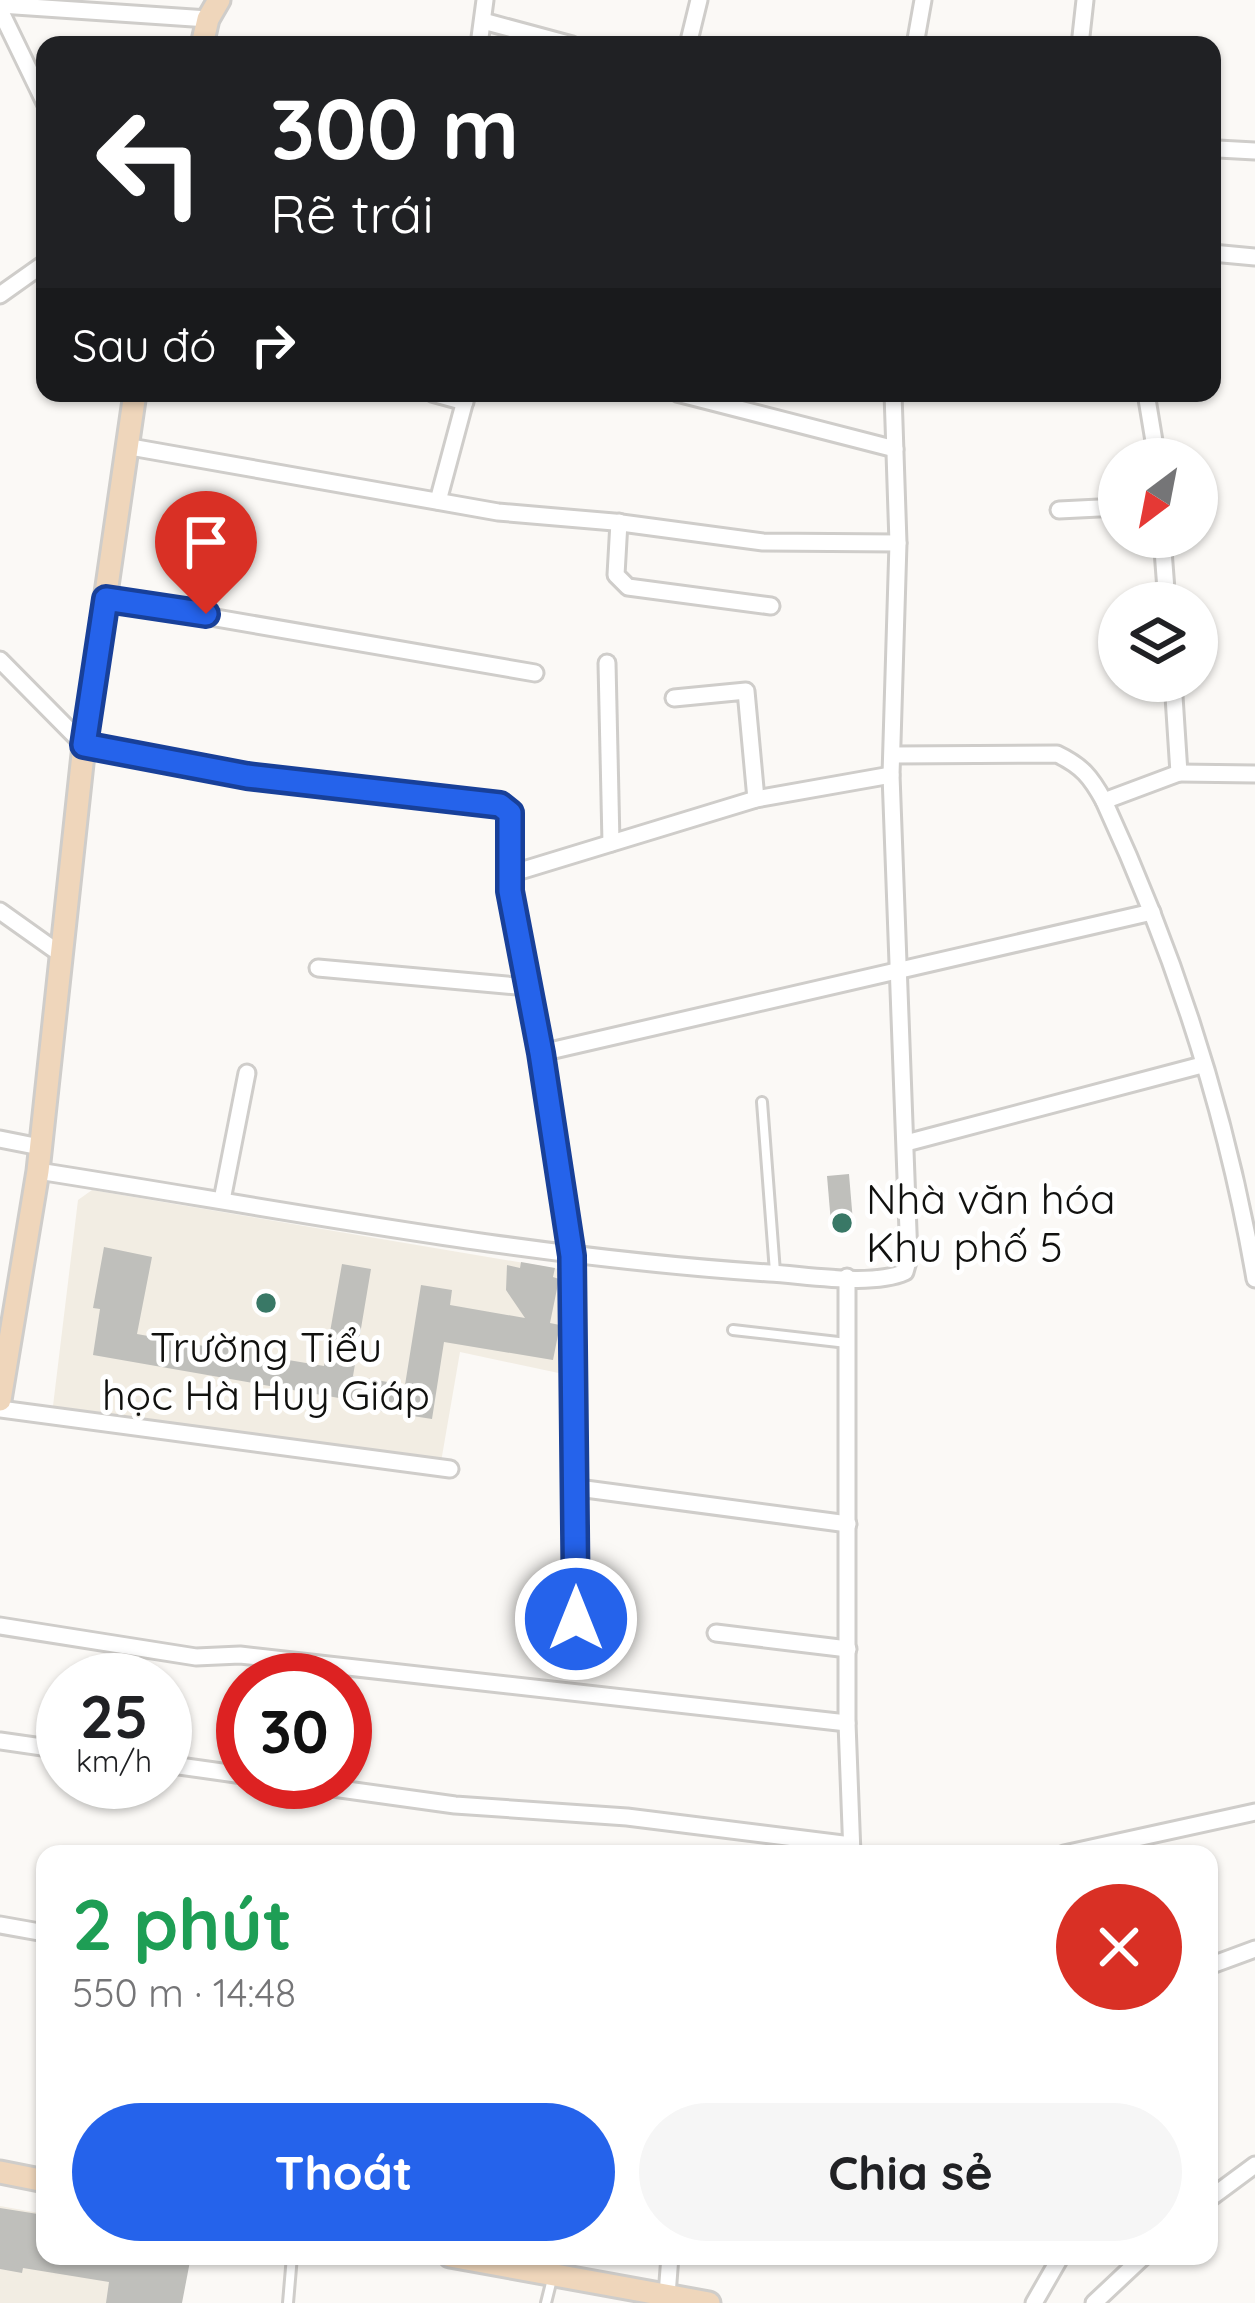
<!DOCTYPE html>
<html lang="vi">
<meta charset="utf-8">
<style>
body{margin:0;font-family:Quicksand,sans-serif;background:#f6f6f6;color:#202124;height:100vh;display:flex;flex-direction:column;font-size:45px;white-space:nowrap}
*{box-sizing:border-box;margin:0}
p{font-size:39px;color:#757577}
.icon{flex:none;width:66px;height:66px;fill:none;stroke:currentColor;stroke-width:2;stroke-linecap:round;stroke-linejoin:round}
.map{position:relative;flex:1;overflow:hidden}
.panel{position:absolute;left:36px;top:1845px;width:1182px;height:420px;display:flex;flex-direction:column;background:#fff;border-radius:24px;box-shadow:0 3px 9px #0004}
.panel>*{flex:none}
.banner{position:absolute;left:36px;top:36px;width:1185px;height:366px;border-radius:24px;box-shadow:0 3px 9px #0004;background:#202124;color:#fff;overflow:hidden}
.needle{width:78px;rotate:212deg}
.buttons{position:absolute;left:1098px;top:438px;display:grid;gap:24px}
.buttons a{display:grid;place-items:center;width:120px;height:120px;border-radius:50%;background:#fff;box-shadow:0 3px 9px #0004;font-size:60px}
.speed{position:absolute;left:36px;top:1653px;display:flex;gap:24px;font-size:60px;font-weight:700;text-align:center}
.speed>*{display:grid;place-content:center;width:156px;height:156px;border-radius:50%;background:#fff;box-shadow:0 3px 9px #0004;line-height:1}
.speed small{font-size:30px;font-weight:400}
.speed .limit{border:18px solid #d22;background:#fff;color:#111}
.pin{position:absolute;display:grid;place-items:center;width:102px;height:102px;color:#fff;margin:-123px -51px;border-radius:50% 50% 50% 0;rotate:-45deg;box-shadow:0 0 12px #0007}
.pin .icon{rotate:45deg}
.me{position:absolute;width:132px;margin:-66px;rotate:0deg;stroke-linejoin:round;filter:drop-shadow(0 0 9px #0008)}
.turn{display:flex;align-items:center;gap:42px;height:252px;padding:0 36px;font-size:54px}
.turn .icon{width:156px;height:156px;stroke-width:2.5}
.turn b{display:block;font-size:84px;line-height:102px}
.then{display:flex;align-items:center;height:114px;padding:0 36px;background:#0003;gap:24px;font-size:45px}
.round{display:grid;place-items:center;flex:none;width:126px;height:126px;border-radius:63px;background:#f6f6f6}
.summary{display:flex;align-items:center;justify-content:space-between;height:204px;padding:0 36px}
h1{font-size:72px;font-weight:700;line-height:90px;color:#1e9e55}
.primary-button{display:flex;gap:24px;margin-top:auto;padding:24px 36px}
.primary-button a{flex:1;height:138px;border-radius:72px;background:#2563eb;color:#fff;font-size:48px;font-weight:700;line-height:138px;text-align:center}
.primary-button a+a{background:#f6f6f6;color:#202124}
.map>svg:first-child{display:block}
.built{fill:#f2ede3}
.building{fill:#bfbfbb}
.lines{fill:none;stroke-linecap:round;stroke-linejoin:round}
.lane-casing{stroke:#cfcdca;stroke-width:14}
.street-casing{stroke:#cfcdca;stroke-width:21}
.secondary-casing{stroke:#cfcdca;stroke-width:27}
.lane{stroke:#fff;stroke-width:8}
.street{stroke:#fff;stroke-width:15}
.secondary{stroke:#efd6bb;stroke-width:21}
.route-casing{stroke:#184099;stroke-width:30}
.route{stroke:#2563eb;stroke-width:21}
.poi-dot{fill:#397866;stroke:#fff;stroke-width:4.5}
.labels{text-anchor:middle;stroke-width:10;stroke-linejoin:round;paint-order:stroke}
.poi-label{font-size:42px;fill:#11110f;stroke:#fff;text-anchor:start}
</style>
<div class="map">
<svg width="1255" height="2303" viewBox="0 0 1255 2303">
<rect width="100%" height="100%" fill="#fbf9f6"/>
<g class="built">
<polygon points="92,1190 565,1270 568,1375 460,1352 441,1462 53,1406 78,1200"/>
<polygon points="0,2206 45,2214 45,2256 166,2256 158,2303 0,2303"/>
</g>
<g class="building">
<polygon points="849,1174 853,1222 831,1223 827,1176"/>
<polygon points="104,1247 152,1257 137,1334 215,1348 217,1336 255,1342 253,1354 324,1366 342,1264 371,1269 353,1376 405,1385 421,1285 452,1290 450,1305 525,1318 506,1290 507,1265 520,1268 521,1262 555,1268 553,1277 559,1279 550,1323 560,1325 553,1360 444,1342 432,1419 361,1408 362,1402 93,1355 100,1309 93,1308"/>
<polygon points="0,2208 44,2215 40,2240 45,2241 45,2256 191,2256 182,2303 106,2303 109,2282 23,2268 22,2273 0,2269"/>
</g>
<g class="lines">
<defs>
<g id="lane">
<polyline points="762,1102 775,1272"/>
<polyline points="733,1330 847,1343"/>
<polyline points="288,2303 292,2256"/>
<polyline points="546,2303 553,2275"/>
</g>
<g id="street">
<polyline points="0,5 208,19"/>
<polyline points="0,10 45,103"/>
<polyline points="483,21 572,45"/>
<polyline points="479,45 485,0"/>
<polyline points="688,45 699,0"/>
<polyline points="915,45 923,0"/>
<polyline points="1080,45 1085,0"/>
<polyline points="1218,149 1255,151"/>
<polyline points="1212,253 1255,257"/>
<polyline points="0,295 45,263"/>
<polyline points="432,393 465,402"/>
<polyline points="677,393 895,449"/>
<polyline points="1146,393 1157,459"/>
<polyline points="125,446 498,512 614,522 763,542 898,543"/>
<polyline points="438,501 467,393"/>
<polyline points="1059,510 1119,507"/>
<polyline points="619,522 616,575 628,587 771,606"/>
<polyline points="1162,537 1167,603"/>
<polyline points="106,599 535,673"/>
<polyline points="0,660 84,745 247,776 499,804 510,813 510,891 541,1053 572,1256 576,1619"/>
<polyline points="607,663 611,843"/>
<path d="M1173,681L1179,773L1104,801C1174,952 1227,1115 1255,1279"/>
<polyline points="674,698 746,691 756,799"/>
<path d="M894,755L1057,754C1082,766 1091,777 1104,801"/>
<polyline points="1179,773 1255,774"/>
<polyline points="510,874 756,799 891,775"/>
<polyline points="0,911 59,953"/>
<polyline points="318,968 528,987"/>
<polyline points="541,1053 1152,912"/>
<polyline points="0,1139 40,1147"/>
<polyline points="906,1143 1202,1065"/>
<path d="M38,1171C281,1209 523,1257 769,1273C806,1275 872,1287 905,1272L909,1258L891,775L898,543L893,393"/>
<polyline points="222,1200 247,1073"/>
<polyline points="847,1277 847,1723 852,1854"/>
<polyline points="0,1409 450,1469"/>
<polyline points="578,1488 848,1524"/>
<polyline points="0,1626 196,1657 240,1655 847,1723"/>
<polyline points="716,1633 848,1649"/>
<polyline points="0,1741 63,1750"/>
<polyline points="165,1764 243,1775"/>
<polyline points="290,1782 455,1805 627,1817 851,1845"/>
<polyline points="1064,1854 1255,1812"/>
<polyline points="0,1925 45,1933"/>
<polyline points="1209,1966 1255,1949"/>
<polyline points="1209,2199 1255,2165"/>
<polyline points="667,2295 670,2256"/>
<polyline points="1034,2303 1061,2256"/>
<polyline points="1094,2303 1144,2256"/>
</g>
<g id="secondary">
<polyline points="202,45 208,19 219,0"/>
<polyline points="0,1400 38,1171 84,745 135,393"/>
<polyline points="0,2172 45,2181"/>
<polyline points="450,2256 709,2303"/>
</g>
</defs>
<use href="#lane" class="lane-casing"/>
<use href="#street" class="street-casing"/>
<use href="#secondary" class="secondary-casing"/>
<use href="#lane" class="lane"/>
<use href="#street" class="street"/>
<use href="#secondary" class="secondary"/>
</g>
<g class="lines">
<defs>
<polyline id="route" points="206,614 106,599 84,745 247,776 500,805 510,813 510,891 541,1053 572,1256 576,1619"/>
</defs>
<use href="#route" class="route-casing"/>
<use href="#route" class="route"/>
</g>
<g class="poi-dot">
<circle cx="842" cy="1223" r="12"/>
<circle cx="266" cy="1303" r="12"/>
</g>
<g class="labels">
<g class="poi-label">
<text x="866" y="1214">Nhà văn hóa<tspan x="866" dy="48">Khu phố 5</tspan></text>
<text x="266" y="1362" text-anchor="middle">Trường Tiểu<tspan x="266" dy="48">học Hà Huy Giáp</tspan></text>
</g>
</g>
</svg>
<div class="buttons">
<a><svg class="needle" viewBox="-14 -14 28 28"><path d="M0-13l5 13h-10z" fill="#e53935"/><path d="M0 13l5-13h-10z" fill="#757577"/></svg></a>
<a><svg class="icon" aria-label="layers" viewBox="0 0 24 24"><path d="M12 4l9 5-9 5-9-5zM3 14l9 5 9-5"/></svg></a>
</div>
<div class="speed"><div>25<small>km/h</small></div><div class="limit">30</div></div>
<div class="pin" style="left:206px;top:614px;background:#d93025"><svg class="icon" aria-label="arrive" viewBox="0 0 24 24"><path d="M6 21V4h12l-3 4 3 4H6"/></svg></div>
<svg class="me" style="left:576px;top:1619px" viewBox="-20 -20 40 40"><circle r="17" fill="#2563eb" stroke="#fff" stroke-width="3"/><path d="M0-11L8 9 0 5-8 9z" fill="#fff"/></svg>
<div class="banner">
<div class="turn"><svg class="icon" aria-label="left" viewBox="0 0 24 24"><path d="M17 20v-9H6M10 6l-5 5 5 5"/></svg><div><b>300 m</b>Rẽ trái</div></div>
<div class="then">Sau đó<svg class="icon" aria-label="right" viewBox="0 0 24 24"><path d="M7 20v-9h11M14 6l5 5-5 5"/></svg></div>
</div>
<section class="panel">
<div class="summary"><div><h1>2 phút</h1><p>550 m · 14:48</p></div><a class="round" style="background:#d93025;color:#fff"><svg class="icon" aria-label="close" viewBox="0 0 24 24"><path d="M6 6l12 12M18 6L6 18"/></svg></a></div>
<div class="primary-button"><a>Thoát</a><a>Chia sẻ</a></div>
</section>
</div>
